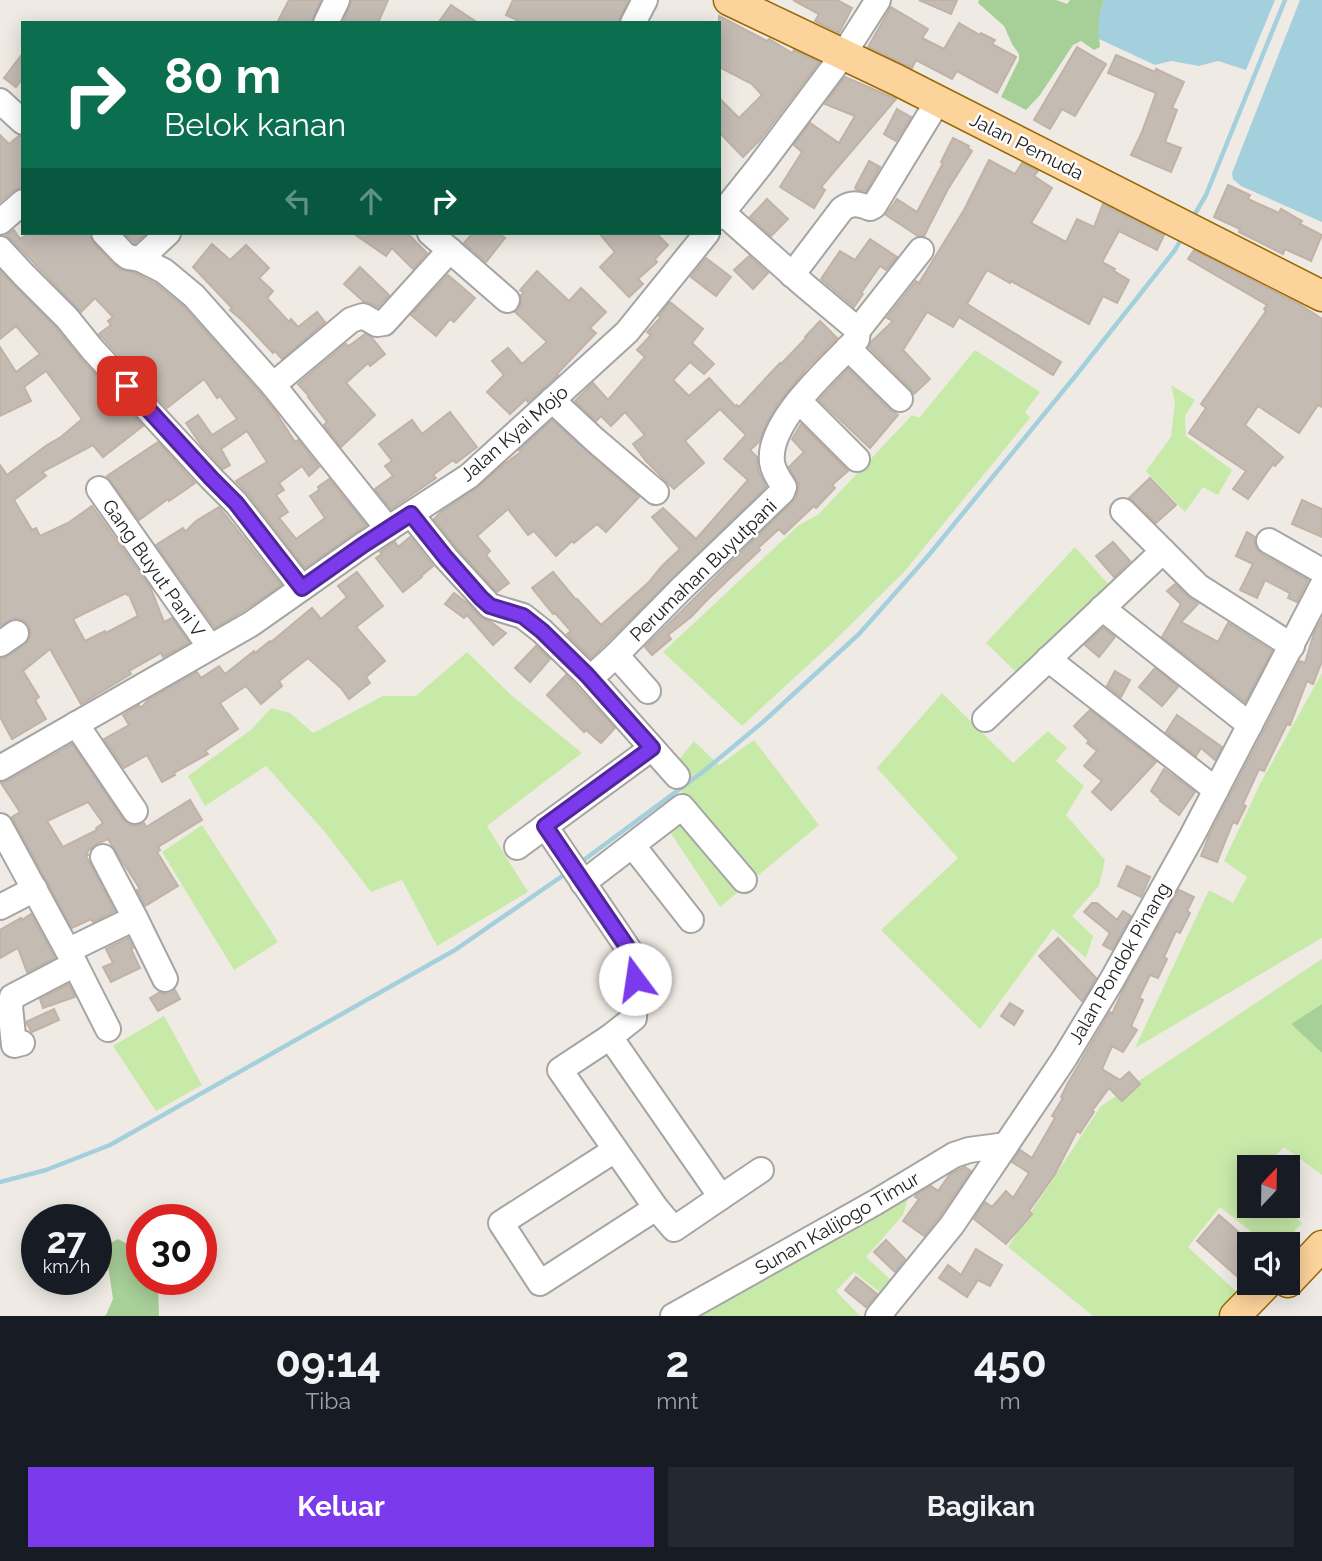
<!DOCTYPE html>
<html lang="id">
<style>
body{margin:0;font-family:Raleway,sans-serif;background:#242831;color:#f1f3f6;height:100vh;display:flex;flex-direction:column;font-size:26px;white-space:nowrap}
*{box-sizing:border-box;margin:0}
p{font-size:23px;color:#9ea1a6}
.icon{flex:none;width:38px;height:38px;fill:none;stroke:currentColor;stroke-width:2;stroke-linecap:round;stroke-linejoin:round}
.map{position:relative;height:1316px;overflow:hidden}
.drawer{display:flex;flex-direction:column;background:#171b24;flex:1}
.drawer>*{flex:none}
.hud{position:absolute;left:21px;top:21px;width:700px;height:214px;border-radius:0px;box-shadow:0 4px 18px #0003;background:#0b6e4f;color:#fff;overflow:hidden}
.needle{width:46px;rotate:22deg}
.fabs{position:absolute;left:1237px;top:1155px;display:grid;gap:14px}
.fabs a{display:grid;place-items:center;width:63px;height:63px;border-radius:0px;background:#171b24;box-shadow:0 4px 18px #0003;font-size:35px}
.speed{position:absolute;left:21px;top:1204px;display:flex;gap:14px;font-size:35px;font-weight:700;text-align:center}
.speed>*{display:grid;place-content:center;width:91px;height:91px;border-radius:50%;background:#171b24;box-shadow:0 4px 18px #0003;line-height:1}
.speed small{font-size:18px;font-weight:400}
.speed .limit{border:10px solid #d22;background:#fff;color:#111}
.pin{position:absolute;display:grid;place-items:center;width:60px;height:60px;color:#fff;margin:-30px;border-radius:14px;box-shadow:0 4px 10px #0006}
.me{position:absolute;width:77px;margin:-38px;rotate:346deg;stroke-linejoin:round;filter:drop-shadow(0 0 5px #0008)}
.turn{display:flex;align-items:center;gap:24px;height:147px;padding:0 28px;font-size:32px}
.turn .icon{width:91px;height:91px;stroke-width:2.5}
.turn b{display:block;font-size:49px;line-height:60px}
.lanes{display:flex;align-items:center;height:66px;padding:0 28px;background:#0003;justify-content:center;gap:35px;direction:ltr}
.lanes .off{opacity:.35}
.eta{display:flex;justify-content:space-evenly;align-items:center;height:119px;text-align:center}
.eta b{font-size:42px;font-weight:700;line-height:49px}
.primary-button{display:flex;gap:14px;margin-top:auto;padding:14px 28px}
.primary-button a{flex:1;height:80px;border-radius:0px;background:#7c3aed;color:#fff;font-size:28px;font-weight:700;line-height:80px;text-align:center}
.primary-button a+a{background:#242831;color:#f1f3f6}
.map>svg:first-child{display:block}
.grass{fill:#c8eaa9}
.forest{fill:#a7cf98}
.water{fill:#a4cfdd}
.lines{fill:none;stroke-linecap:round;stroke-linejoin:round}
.stream{stroke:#a4cfdd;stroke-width:4.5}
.building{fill:#c4bbb3;stroke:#c1b2a6;stroke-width:2;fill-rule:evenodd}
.minor-casing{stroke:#a5a5a5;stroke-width:28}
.major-casing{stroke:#986700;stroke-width:33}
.minor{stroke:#fff;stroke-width:24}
.major{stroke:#fcd39b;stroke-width:30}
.route-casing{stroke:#51269a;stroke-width:18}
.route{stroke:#7c3aed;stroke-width:12}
.labels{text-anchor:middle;stroke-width:5;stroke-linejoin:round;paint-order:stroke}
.street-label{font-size:19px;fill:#1e1e1e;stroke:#fff}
</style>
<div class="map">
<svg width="1322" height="1316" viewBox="0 0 1322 1316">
<rect width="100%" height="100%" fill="#efebe4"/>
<g class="grass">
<polygon points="975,350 1040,392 1025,412 1030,418 904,572 829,646 742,726 663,652 799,525 819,514 912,415 919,418"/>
<polygon points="1171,385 1195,400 1185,416 1186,436 1232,470 1218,495 1203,487 1185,512 1146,471 1171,437 1175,402"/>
<polygon points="1075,547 1111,587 1020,676 986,643"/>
<polygon points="467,652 511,695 582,753 487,826 528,892 437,946 402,880 371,892 324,831 266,766 205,806 188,776 252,729 271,708 290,713 313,733 383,696 416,696"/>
<polygon points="1322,673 1322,938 1135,1048 1209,890 1233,903 1247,877 1224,861 1261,782"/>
<polygon points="942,693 1013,763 1048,731 1067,748 1056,761 1084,786 1066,815 1105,860 1099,886 1072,916 1093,936 1086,958 1053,929 980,1029 881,930 958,858 877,768"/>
<polygon points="754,740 819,825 720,907 660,817 683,795 670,771 694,741 719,765"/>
<polygon points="202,825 278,942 234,970 162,852"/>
<polygon points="1322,959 1322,1004 1291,1024 1322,1053 1322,1175 1284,1147 1263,1167 1250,1167 1250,1206 1284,1206 1302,1223 1283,1244 1267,1244 1220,1207 1188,1247 1240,1295 1221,1316 1093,1316 1008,1247 1101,1106"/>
<polygon points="164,1016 202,1085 156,1111 113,1046"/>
<polygon points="909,1195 903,1215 866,1257 893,1282 882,1294 854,1272 836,1291 860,1316 692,1316"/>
</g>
<g class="forest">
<path d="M979,0H1056L1067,4L1070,0H1104C1098,16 1098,30 1100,47L1094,50L1081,41L1073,45L1040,95L1026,110L1001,97L1019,60V54L1012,44L1004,26L978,3Z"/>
<polygon points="1322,1004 1322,1053 1291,1024"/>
<polygon points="118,1239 142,1252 142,1279 155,1279 158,1290 159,1316 104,1316 106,1315 113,1299 105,1246"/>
</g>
<g class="water">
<path d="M1104,0H1275L1246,70L1218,61L1199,66L1171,61L1155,65L1099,39C1097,25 1099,13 1104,0Z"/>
<polygon points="1300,0 1322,0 1322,222 1241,186 1233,179 1232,173"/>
</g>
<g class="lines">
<g class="stream">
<polyline points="1192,219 1206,195 1285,0"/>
<polyline points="581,862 704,771 763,722 859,634 928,556 1077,374 1175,250 1183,236"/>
<polyline points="0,1182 46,1170 110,1145 455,950 568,872"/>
</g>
</g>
<g class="building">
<polygon points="289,0 321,0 311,23 277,23"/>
<polygon points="352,0 388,0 378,23 343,23"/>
<polygon points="513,0 628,0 618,23 523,23 506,15"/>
<polygon points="793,0 837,0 852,8 839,33 815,21 819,14"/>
<polygon points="919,0 957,0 951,14"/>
<polygon points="451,5 478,23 438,23"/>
<polygon points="891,7 928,29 922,38 944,49 959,23 980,35 981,33 995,40 992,44 1016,57 997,93 957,71 952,79 916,60 912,68 868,47"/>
<polygon points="719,16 767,41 769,39 792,53 794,50 819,62 760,140 743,157 719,132 719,98 739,118 762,95 752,84 719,67"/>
<polygon points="1077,47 1106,64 1075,116 1062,109 1050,129 1034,120"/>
<polygon points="23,53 23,78 16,87 4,78"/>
<polygon points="1116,55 1155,72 1156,69 1184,82 1172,108 1177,110 1165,142 1181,148 1171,172 1131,155 1142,132 1156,93 1108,73"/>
<polygon points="845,77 896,99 821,187 825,190 814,208 780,187 802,152 794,145 810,123 839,143 855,116 825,104"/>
<polygon points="897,109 911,117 896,141 884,134"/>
<polygon points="0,135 9,144 19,136 23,136 23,187 14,190 0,202"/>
<polygon points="953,138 969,146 968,148 972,151 948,189 924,236 918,236 886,215 897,199 917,212 943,163 941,162"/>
<polygon points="989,160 1015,174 1022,163 1038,171 1034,176 1052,188 1031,223 1066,242 1077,219 1094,227 1103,204 1164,235 1157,250 1119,231 1102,262 1115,269 1114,271 1129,280 1117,303 1103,296 1089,324 1011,281 1010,283 987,270 967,304 1061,362 1053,375 959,317 953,327 927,312 903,350 930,379 914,394 910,388 869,347 872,341 893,321 887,318 916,281 919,283 964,210"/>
<polygon points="869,161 880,167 866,191 858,190 855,188"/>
<polygon points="1228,185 1250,195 1248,199 1279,213 1281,209 1302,221 1300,224 1322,235 1311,261 1285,249 1283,254 1239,232 1240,229 1214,217"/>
<polygon points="767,199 788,219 771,236 750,217"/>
<polygon points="14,230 20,239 29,233 90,233 93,243 119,269 135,273 156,284 184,307 262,395 275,411 295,442 298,440 319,467 309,476 302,466 279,483 284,490 276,495 288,512 279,518 296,539 325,518 310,496 319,490 318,487 329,479 366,525 305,568 248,494 236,481 267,462 247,431 221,449 230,465 223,469 201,445 186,423 198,415 212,435 237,419 220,396 217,398 204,379 167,408 99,334 111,325 108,321 113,317 95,298 81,312 11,239 6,236"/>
<polygon points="124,233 146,233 135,243"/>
<polygon points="353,233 407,233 427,253 413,269 392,248 386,256"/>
<polygon points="473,233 498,233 505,238 486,262 464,243"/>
<polygon points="599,233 656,233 668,245 655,259 657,262 638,279 643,284 629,297 600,267 615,252"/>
<polygon points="870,239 897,257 886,270 880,266 861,293 863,294 854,307 821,279 840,251 855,260"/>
<polygon points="212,244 230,260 246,245 269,268 259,278 273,291 267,298 289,322 291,319 298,327 317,312 325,322 282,359 275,351 273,353 244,322 230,310 232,308 193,267"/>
<polygon points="1194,250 1301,305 1322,319 1322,407 1318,405 1299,433 1258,406 1245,425 1283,457 1275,466 1273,464 1248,499 1233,489 1246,471 1189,433 1206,408 1201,404 1266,311 1264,309 1267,305 1188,259"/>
<polygon points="749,256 768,273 753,289 734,270"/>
<polygon points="706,258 731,277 716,296 691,277"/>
<polygon points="360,267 389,295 378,307 370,303 363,301 344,284"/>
<path d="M0,271L56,328L81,359L143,426L103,457L93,445L42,472L46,476L14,500L32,530L36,528L40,536L68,523L92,506L151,589L164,622L172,618L189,643L163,657L161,653L129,671L131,674L81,704L50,649L23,671L39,697L35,700L46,719L12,739L0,717V659L8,656L24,645L29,640L31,633L29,625L22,619L14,618L0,626V465L7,475L47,445L61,437L82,419L46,371L24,387L31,401L0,416V347L16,372L40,354L16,326L0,339ZM126,593L127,595H129L138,616L106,633L105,631L85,641L73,619Z"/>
<polygon points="537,271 569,301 581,288 606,312 590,328 596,333 557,374 558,375 528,402 526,399 510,414 487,392 504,375 492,361 508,348 522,364 547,342 515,312 521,304 521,295 524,293 520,290"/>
<polygon points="448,275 475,298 454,322 450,319 436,336 411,315"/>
<polygon points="670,302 703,329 692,343 714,364 704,374 690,362 673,380 689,396 709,378 735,406 737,405 739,407 780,363 781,364 806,338 805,337 820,321 837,338 806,369 778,403 767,422 759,442 750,450 757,457 758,470 766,487 591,658 567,634 571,631 555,613 553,614 532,588 553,572 576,600 577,599 601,625 649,582 662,566 680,549 652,517 663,508 696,539 748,480 724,459 746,435 720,409 685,441 704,463 674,489 646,461 633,444 645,435 625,412 611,426 601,416 596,421 575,401 593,383 608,400 645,357 637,350 651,335 647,332 661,317 659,316"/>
<polygon points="365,334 372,338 385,354 370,366 368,363 346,383 375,415 341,447 324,425 327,422 308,397 309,396 298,384 343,346 346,344 349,346"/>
<polygon points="848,369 890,410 898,415 870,448 819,400"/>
<polygon points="450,412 477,447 456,463 453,460 433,475 436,478 391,509 375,489 393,476 385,466 392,461 379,444 412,420 422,434"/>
<polygon points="552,420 639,497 606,532 597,524 574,543 572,541 556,556 534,531 528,535 508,509 477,536 490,551 486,555 509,583 497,592 457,548 434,519 441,512 477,488 500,467 521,452 519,450"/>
<polygon points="801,424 848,471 832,485 835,488 816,508 814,506 784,534 779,529 758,548 760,550 708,599 691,617 668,635 671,639 652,655 645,647 796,498 799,485 789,467 804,452 792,439"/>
<polygon points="158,442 195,483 169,501 168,499 139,520 107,476"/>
<polygon points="1150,478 1176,505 1156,523 1129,498"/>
<polygon points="1302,500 1322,509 1322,537 1292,524"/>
<polygon points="219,507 281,585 243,611 215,628 156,545 183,528 185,532 196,521"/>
<polygon points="1247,532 1255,537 1254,542 1256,548 1261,554 1308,580 1297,602 1288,598 1290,593 1265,580 1257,598 1240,590 1253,564 1236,556"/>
<polygon points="410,537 433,566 421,576 422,577 403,592 376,558 382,554 380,552 395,542 398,547"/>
<polygon points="1113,542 1130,561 1114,577 1096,556"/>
<polygon points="357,572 383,606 356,627 385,661 366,677 370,683 349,699 341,688 308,658 279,681 282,686 261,704 246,686 220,703 238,729 205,751 208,754 174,773 175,775 162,782 147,755 124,768 104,739 129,725 123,715 139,705 141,708 148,700 197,672 201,678 219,666 225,674 254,651 255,653 270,641 271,642 312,608 321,619 347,597 338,586"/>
<polygon points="1175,584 1188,597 1198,604 1181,622 1218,642 1228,623 1272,651 1245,702 1162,637 1181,604 1167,591"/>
<polygon points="454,593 467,603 480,617 491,622 506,633 493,645 467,615 464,618 445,604"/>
<polygon points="1322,619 1322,661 1313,684 1307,681 1290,725 1287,724 1264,771 1259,769 1243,804 1246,806 1237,824 1233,822 1217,862 1201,856 1209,836 1300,661 1305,663 1314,633"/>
<polygon points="1103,628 1115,637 1099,657 1085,645"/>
<polygon points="536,646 550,659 530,682 515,668"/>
<polygon points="1155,668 1178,687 1162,706 1139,687"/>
<polygon points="1115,671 1130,680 1121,697 1107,686"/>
<polygon points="566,675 615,728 601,743 586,730 584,732 547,695"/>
<polygon points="1090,710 1156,762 1111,810 1092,792 1102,781 1084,766 1097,751 1087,743 1089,741 1074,726"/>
<polygon points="1177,715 1222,747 1215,760 1201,748 1196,756 1166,732"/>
<path d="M72,744L123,819L128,824L135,826L144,823L146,827L190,800L202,820L158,847L160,850L157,852L178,886L145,906L137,890L140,889L108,839L96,844L87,852L88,855L86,856L115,911L93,922L91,919L72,928L12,817L20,812L1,783L7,781ZM88,802L103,823L96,828L97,830L63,847L47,821Z"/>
<polygon points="1164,769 1195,792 1179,815 1160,801 1161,800 1151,791"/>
<polygon points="1127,866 1150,877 1141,897 1118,886"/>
<polygon points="1179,890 1194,897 1187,911 1190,913 1180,933 1176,931 1164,957 1167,959 1158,978 1150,975 1139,998 1143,1000 1131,1026 1137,1030 1123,1052 1112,1046 1102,1069 1120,1080 1129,1072 1140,1084 1122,1101 1109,1088 1092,1111 1094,1112 1080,1133 1077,1131 1055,1174 1029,1211 1032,1214 1006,1244 974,1219 985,1202 992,1207 1006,1191 1013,1198 1029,1173 1012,1162 1020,1150 1032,1158 1055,1118 1052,1116 1063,1098 1061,1097 1068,1083 1110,1012 1112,1014 1123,990"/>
<polygon points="1092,903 1097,903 1117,920 1123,911 1131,916 1112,950 1103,945 1110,933 1084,912"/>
<polygon points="31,914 55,958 27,972 18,948 0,958 0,930 21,918 22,920"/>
<polygon points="128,938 133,948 131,949 140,968 111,982 103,967 113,963 106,949"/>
<polygon points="1058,938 1096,978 1082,1001 1039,956"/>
<polygon points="69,984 75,997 43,1008 40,999"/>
<polygon points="175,990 180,999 158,1011 150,998 160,992 165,994 171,993"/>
<polygon points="1010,1003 1023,1011 1014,1025 1001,1016"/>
<polygon points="54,1009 59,1020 32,1032 31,1031 26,1022"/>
<polygon points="965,1167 971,1171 940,1216 924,1236 903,1221 919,1199 915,1197 916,1195 931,1186 938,1191 950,1174"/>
<polygon points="1219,1215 1250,1242 1250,1268 1240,1279 1197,1241"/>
<polygon points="886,1240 905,1259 895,1272 874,1252"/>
<polygon points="976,1249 1002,1265 990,1286 978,1280 967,1297 939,1278 948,1265 961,1275"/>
<polygon points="856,1277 877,1294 866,1307 845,1290"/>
</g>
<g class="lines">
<defs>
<g id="minor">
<polyline points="326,23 337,0"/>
<polyline points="633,23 645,0"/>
<polyline points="0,101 23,122"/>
<polyline points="719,217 759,167 843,55 878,0"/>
<polyline points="0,222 23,202"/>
<polyline points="104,233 123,253 128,257 140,259 164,271 194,296 273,385 388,529"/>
<polyline points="430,233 507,300"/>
<polyline points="0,249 23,274 67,318 92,349 212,479 236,503 302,588"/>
<polyline points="140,259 168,233"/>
<path d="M792,275L842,209C852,202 859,204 870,208L874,206L938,101"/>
<polyline points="858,330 921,250"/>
<polyline points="848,348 900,399"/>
<polyline points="273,385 351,320 363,316 377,324 384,323 450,250"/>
<polyline points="552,400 595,440 656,492"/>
<polyline points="799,401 857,459"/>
<polyline points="99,489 210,647"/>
<polyline points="1123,511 1198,586 1292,646"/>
<path d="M411,514L446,558L490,606L523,616L542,631L587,675H594L616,655L681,589L782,492L784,487C779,479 773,471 772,462C767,421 831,367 857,339L858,330L803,284L723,213"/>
<polyline points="1269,541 1322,571"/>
<polyline points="1102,608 1250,725"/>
<polyline points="0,644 16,633"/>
<polyline points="616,655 648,691"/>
<polyline points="1048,659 1216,790"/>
<polyline points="587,675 677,776"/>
<polyline points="985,719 1163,551"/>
<polyline points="76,724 135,811"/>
<polyline points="0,768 251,624 363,545 469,476 627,332 707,233"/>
<polyline points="0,826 75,964 12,997 10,1007 14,1045 22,1043"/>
<polyline points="545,826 636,960 634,1018 610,1037 560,1070 656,1208 540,1283 501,1223 615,1150"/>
<polyline points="633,846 691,920"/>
<polyline points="517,847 652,748"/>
<polyline points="103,857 135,918"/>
<polyline points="583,883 682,807 744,880"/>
<polyline points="0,907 35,889"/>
<polyline points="69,950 135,918 165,979"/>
<polyline points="75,964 108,1029"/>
<polyline points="610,1037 721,1197 761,1170"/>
<polyline points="656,1208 674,1229 721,1197"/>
<polyline points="673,1316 876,1202 954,1155 969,1150 1006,1145"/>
<polyline points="878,1316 952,1225 1064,1059 1112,980 1192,836 1322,586"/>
</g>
<g id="major">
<polyline points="729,0 897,80 1322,296"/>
<polyline points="1288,1282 1322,1246"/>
<polyline points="1235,1316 1267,1283"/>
</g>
</defs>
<use href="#minor" class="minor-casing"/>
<use href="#major" class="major-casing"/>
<use href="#minor" class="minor"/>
<use href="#major" class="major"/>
</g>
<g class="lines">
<defs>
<polyline id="route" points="127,386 212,479 236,503 302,588 363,545 411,514 446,558 481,598 490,606 523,616 542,631 587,675 652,748 545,826 636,960 635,979"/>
</defs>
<use href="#route" class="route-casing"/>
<use href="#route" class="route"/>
</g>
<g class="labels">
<g class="street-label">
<text transform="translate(1027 146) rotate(27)" y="7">Jalan Pemuda</text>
<text transform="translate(514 433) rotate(-41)" y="7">Jalan Kyai Mojo</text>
<text transform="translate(154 568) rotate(55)" y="7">Gang Buyut Pani V</text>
<text transform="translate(703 570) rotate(-44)" y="7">Perumahan Buyutpani</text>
<text transform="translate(1119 963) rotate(-60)" y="7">Jalan Pondok Pinang</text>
<text transform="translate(837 1223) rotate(-30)" y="7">Sunan Kalijogo Timur</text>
</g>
</g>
</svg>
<div class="fabs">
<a><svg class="needle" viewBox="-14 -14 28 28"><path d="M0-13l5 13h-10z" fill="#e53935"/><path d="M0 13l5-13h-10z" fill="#9ea1a6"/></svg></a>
<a><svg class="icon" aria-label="sound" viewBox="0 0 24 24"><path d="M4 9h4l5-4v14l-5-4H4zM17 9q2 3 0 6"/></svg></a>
</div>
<div class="speed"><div>27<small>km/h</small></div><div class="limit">30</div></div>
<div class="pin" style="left:127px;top:386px;background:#d93025"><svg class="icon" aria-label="arrive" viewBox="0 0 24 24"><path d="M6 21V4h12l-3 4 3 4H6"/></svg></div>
<svg class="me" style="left:635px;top:979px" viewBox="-20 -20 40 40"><circle r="19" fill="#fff"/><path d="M0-13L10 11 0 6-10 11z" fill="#7c3aed"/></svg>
<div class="hud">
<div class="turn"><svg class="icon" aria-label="right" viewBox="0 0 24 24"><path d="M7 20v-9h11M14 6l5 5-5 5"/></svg><div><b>80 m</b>Belok kanan</div></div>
<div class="lanes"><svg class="icon off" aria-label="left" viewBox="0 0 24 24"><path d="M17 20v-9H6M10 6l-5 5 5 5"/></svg><svg class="icon off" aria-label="ahead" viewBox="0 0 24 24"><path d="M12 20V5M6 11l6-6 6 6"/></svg><svg class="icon" aria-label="right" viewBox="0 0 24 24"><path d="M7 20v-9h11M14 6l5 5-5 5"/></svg></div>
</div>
</div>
<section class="drawer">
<div class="eta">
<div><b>09:14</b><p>Tiba</p></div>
<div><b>2</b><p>mnt</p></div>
<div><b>450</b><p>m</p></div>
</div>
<div class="primary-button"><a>Keluar</a><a>Bagikan</a></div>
</section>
